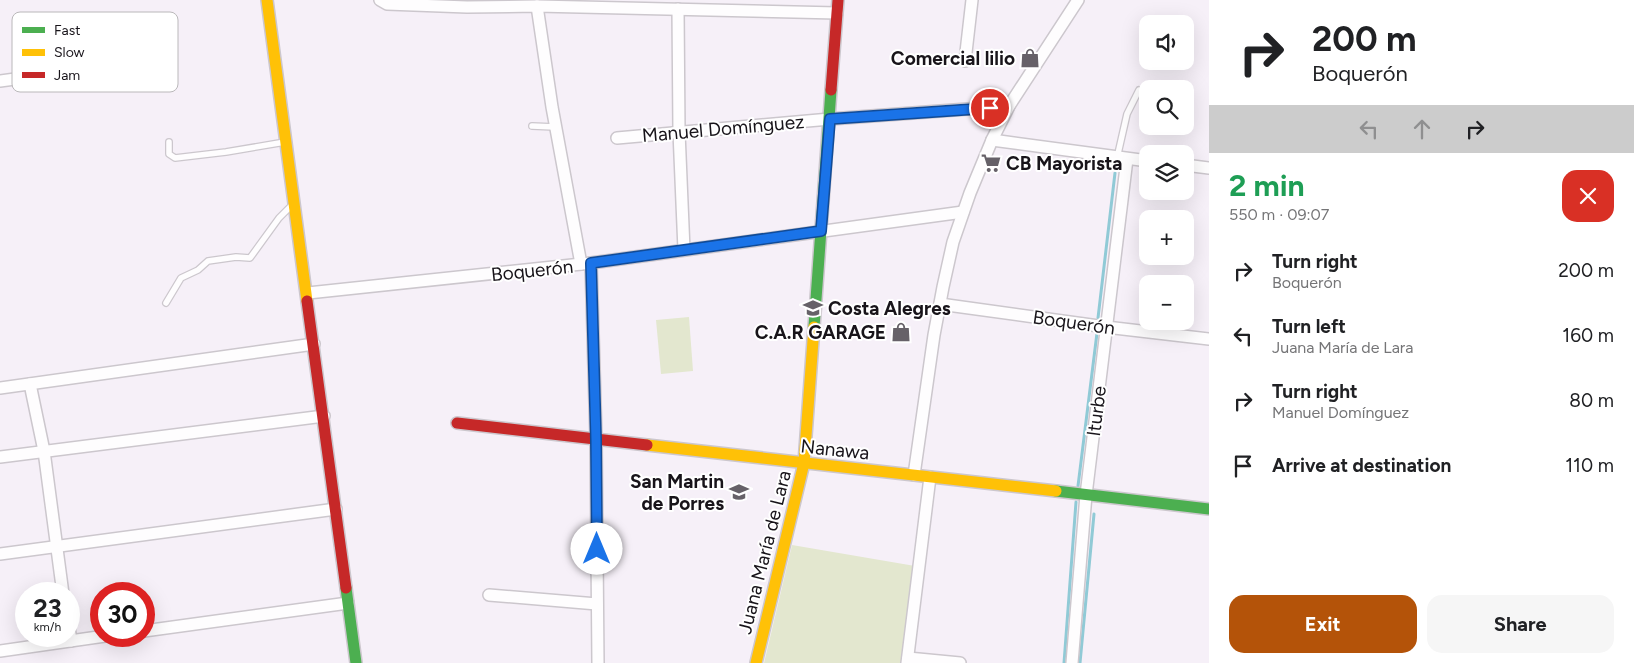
<!DOCTYPE html>
<meta charset="utf-8">
<style>
body{margin:0;font-family:Figtree,sans-serif;background:#f6f6f6;color:#202124;height:100vh;display:flex;flex-direction:column;font-size:19px;white-space:nowrap}
*{box-sizing:border-box;margin:0}
p{font-size:16px;color:#757577}
.icon{flex:none;width:28px;height:28px;fill:none;stroke:currentColor;stroke-width:2;stroke-linecap:round;stroke-linejoin:round}
.map{position:relative;flex:1;overflow:hidden}
.drawer{display:flex;flex-direction:column;background:#fff;width:425px}
.drawer>*{flex:none}
.hud{background:#fff;color:#202124;overflow:hidden}
.tools{position:absolute;left:1139px;top:15px;display:grid;gap:10px}
.tools a{display:grid;place-items:center;width:55px;height:55px;border-radius:10px;background:#fff;box-shadow:0 5px 20px #0002;font-size:25px}
.speed{position:absolute;left:15px;top:582px;display:flex;gap:10px;font-size:25px;font-weight:700;text-align:center}
.speed>*{display:grid;place-content:center;width:65px;height:65px;border-radius:50%;background:#fff;box-shadow:0 5px 20px #0002;line-height:1}
.speed small{font-size:12px;font-weight:400}
.speed .limit{border:8px solid #d22;background:#fff;color:#111}
.pin{position:absolute;display:grid;place-items:center;width:42px;height:42px;color:#fff;margin:-21px;border:2px solid #fff;border-radius:50%;box-shadow:0 1px 5px #0007}
.me{position:absolute;width:55px;margin:-28px;rotate:0deg;stroke-linejoin:round;filter:drop-shadow(0 0 4px #0008)}
.turn{display:flex;align-items:center;gap:18px;height:105px;padding:0 20px;font-size:22px}
.turn .icon{width:65px;height:65px;stroke-width:2.5}
.turn b{display:block;font-size:35px;line-height:42px}
.lanes{display:flex;align-items:center;height:48px;padding:0 20px;background:#0003;justify-content:center;gap:25px;direction:ltr}
.lanes .off{opacity:.35}
.round{display:grid;place-items:center;flex:none;width:52px;height:52px;border-radius:15px;background:#f6f6f6}
.headline{display:flex;align-items:center;justify-content:space-between;height:85px;padding:0 20px}
h1{font-size:30px;font-weight:700;line-height:38px;color:#1e9e55}
.button{display:flex;gap:10px;margin-top:auto;padding:10px 20px}
.button a{flex:1;height:58px;border-radius:15px;background:#b45309;color:#fff;font-size:20px;font-weight:700;line-height:58px;text-align:center}
.button a+a{background:#f6f6f6;color:#202124}
ul{padding:0;list-style:none}
li{display:flex;align-items:center;gap:15px;height:65px;padding:0 20px}
li div{flex:1}
li b{display:block;font-size:19px}
li em{font-style:normal}
main{display:flex;flex:1;min-height:0}
.map>svg:first-child{display:block}
.green{fill:#e3e7cf}
.lines{fill:none;stroke-linecap:round;stroke-linejoin:round}
.stream{stroke:#90cad6;stroke-width:3}
.lane-casing{stroke:#ccc7cd;stroke-width:8}
.street-casing{stroke:#ccc7cd;stroke-width:14}
.fast-casing{stroke:#ccc7cd;stroke-width:14}
.slow-casing{stroke:#ccc7cd;stroke-width:14}
.jam-casing{stroke:#ccc7cd;stroke-width:14}
.lane{stroke:#fefdfe;stroke-width:5.5}
.street{stroke:#fefdfe;stroke-width:11}
.fast{stroke:#4caf50;stroke-width:11}
.slow{stroke:#ffc107;stroke-width:11}
.jam{stroke:#c62828;stroke-width:11}
.route-casing{stroke:#114b97;stroke-width:12}
.route{stroke:#1a73e8;stroke-width:9}
.labels{text-anchor:middle;stroke-width:4;stroke-linejoin:round;paint-order:stroke}
.poi-label{font-size:19px;font-weight:bold;fill:#18141a;stroke:#fff;text-anchor:end}
.street-label{font-size:19px;fill:#18141a;stroke:#fff}
.key{fill:#fff;stroke:#bab8ba;stroke-width:1}
.key-label{font-size:14px;fill:#18141a}
</style>
<main>
<div class="map">
<svg width="1209" height="663" viewBox="0 0 1209 663">
<rect width="100%" height="100%" fill="#f6f0f8"/>
<g class="green">
<polygon points="689,317 693,371 661,374 656,320"/>
<polygon points="792,545 915,566 902,663 764,663"/>
</g>
<g class="lines">
<g class="stream">
<polyline points="1098,318 1115,173"/>
<polyline points="1078,486 1097,333"/>
<polyline points="1064,663 1076,502"/>
<polyline points="1080,663 1094,514"/>
</g>
<defs>
<g id="lane">
<polyline points="532,126 555,127"/>
<polyline points="169,142 169,154 175,158 226,152 285,142"/>
<polyline points="1117,158 1127,114 1139,90"/>
<polyline points="166,303 181,278 198,270 208,261 236,257 250,258 279,218 292,205"/>
</g>
<g id="street">
<polyline points="380,0 387,4 467,7 537,6 837,13"/>
<polyline points="537,6 552,107 581,264"/>
<polyline points="678,9 679,132 684,250"/>
<polyline points="965,61 972,0"/>
<polyline points="0,81 66,72"/>
<polyline points="617,138 830,119 1009,106"/>
<polyline points="992,140 1148,161"/>
<polyline points="1185,165 1209,168"/>
<polyline points="591,263 596,439 598,663"/>
<polyline points="308,293 591,263 963,212"/>
<polyline points="940,304 1106,327 1209,339"/>
<polyline points="30,384 44,451 63,594"/>
<polyline points="0,388 314,344"/>
<polyline points="0,457 324,416"/>
<polyline points="914,475 934,335 943,287 953,242 970,193 992,140 1009,106 1078,0"/>
<polyline points="0,554 336,509"/>
<polyline points="489,595 597,604"/>
<polyline points="69,627 71,641"/>
<polyline points="144,631 348,603"/>
<polyline points="0,651 105,636"/>
<polyline points="908,658 960,663"/>
<polyline points="907,663 930,477"/>
<polyline points="1072,663 1086,495 1127,159"/>
</g>
<g id="fast">
<polyline points="814,327 831,90"/>
<polyline points="1056,491 1209,509"/>
<polyline points="346,588 356,663"/>
</g>
<g id="slow">
<polyline points="267,0 307,301"/>
<polyline points="647,445 1056,491"/>
<polyline points="756,663 804,463 814,327"/>
</g>
<g id="jam">
<polyline points="831,90 838,0"/>
<polyline points="307,301 346,588"/>
<polyline points="457,423 647,445"/>
</g>
</defs>
<use href="#lane" class="lane-casing"/>
<use href="#street" class="street-casing"/>
<use href="#fast" class="fast-casing"/>
<use href="#slow" class="slow-casing"/>
<use href="#jam" class="jam-casing"/>
<use href="#lane" class="lane"/>
<use href="#street" class="street"/>
<use href="#fast" class="fast"/>
<use href="#slow" class="slow"/>
<use href="#jam" class="jam"/>
</g>
<g class="lines">
<defs>
<polyline id="route" points="597,549 596,440 591,263 821,231 830,119 990,108"/>
</defs>
<use href="#route" class="route-casing"/>
<use href="#route" class="route"/>
</g>
<defs>
<symbol id="shop-bare" viewBox="-9 -9 18 18"><path d="M-5-2.5h2.3a2.7 3.5 0 0 1 5.4 0H5L5.5 6h-11ZM-1.5-2.5h3a1.5 2.3 0 0 0-3 0Z" fill="#666168" stroke="#fff" stroke-width="2.5" paint-order="stroke"/></symbol>
<symbol id="supermarket-bare" viewBox="-9 -9 18 18"><path d="M-6-5.5h2.5l.6 2H6L4.5 2H-2.5L-4.4-4H-6ZM-1.5 3.2a1.3 1.3 0 1 0 .1 0ZM3 3.2a1.3 1.3 0 1 0 .1 0Z" fill="#666168" stroke="#fff" stroke-width="2.5" paint-order="stroke"/></symbol>
<symbol id="school-bare" viewBox="-9 -9 18 18"><path d="M0-5L7-2L0 1L-7-2ZM-4 1L0 2.5L4 1V4Q0 6-4 4Z" fill="#666168" stroke="#fff" stroke-width="2.5" paint-order="stroke"/></symbol>
</defs>
<g fill-rule="evenodd">
<use href="#shop-bare" x="1016" y="44" width="28" height="28"/>
<use href="#supermarket-bare" x="977" y="149" width="28" height="28"/>
<use href="#school-bare" x="799" y="294" width="28" height="28"/>
<use href="#shop-bare" x="887" y="318" width="28" height="28"/>
<use href="#school-bare" x="725" y="478" width="28" height="28"/>
</g>
<g class="labels">
<g class="poi-label">
<text x="1015" y="65">Comercial lilio</text>
<text x="1006" y="170" text-anchor="start">CB Mayorista</text>
<text x="828" y="315" text-anchor="start">Costa Alegres</text>
<text x="886" y="339">C.A.R GARAGE</text>
<text x="724" y="488">San Martin<tspan x="724" dy="22">de Porres</tspan></text>
</g>
<g class="street-label">
<text transform="translate(723 128) rotate(-5)" y="7">Manuel Domínguez</text>
<text transform="translate(532 270) rotate(-6)" y="7">Boquerón</text>
<text transform="translate(1074 322) rotate(8)" y="7">Boquerón</text>
<text transform="translate(1096 411) rotate(-83)" y="7">Iturbe</text>
<text transform="translate(835 449) rotate(6)" y="7">Nanawa</text>
<text transform="translate(764 552) rotate(-76)" y="7">Juana María de Lara</text>
</g>
</g>
<rect x="12" y="12" width="166" height="80" rx="8" class="key"/>
<rect x="22" y="27" width="23" height="6" fill="#4caf50"/>
<rect x="22" y="49" width="23" height="7" fill="#ffc107"/>
<rect x="22" y="72" width="23" height="6" fill="#c62828"/>
<g class="key-label">
<text x="54" y="35">Fast</text>
<text x="54" y="57">Slow</text>
<text x="54" y="80">Jam</text>
</g>
</svg>
<div class="tools">
<a><svg class="icon" aria-label="sound" viewBox="0 0 24 24"><path d="M4 9h4l5-4v14l-5-4H4zM17 9q2 3 0 6"/></svg></a>
<a><svg class="icon" aria-label="search" viewBox="0 0 24 24"><circle cx="10" cy="10" r="6"/><path d="M15 15l6 6"/></svg></a>
<a><svg class="icon" aria-label="layers" viewBox="0 0 24 24"><path d="M12 4l9 5-9 5-9-5zM3 14l9 5 9-5"/></svg></a>
<a>+</a>
<a>−</a>
</div>
<div class="speed"><div>23<small>km/h</small></div><div class="limit">30</div></div>
<div class="pin" style="left:990px;top:108px;background:#d93025"><svg class="icon" aria-label="arrive" viewBox="0 0 24 24"><path d="M6 21V4h12l-3 4 3 4H6"/></svg></div>
<svg class="me" style="left:597px;top:549px" viewBox="-20 -20 40 40"><circle r="19" fill="#fff"/><path d="M0-13L10 11 0 6-10 11z" fill="#1a73e8"/></svg>
</div>
<section class="drawer">
<div class="hud">
<div class="turn"><svg class="icon" aria-label="right" viewBox="0 0 24 24"><path d="M7 20v-9h11M14 6l5 5-5 5"/></svg><div><b>200 m</b>Boquerón</div></div>
<div class="lanes"><svg class="icon off" aria-label="left" viewBox="0 0 24 24"><path d="M17 20v-9H6M10 6l-5 5 5 5"/></svg><svg class="icon off" aria-label="ahead" viewBox="0 0 24 24"><path d="M12 20V5M6 11l6-6 6 6"/></svg><svg class="icon" aria-label="right" viewBox="0 0 24 24"><path d="M7 20v-9h11M14 6l5 5-5 5"/></svg></div>
</div>
<div class="headline"><div><h1>2 min</h1><p>550 m · 09:07</p></div><a class="round" style="background:#d93025;color:#fff"><svg class="icon" aria-label="close" viewBox="0 0 24 24"><path d="M6 6l12 12M18 6L6 18"/></svg></a></div>
<ul>
<li><svg class="icon" aria-label="right" viewBox="0 0 24 24"><path d="M7 20v-9h11M14 6l5 5-5 5"/></svg><div><b>Turn right</b><p>Boquerón</p></div><em>200 m</em></li>
<li><svg class="icon" aria-label="left" viewBox="0 0 24 24"><path d="M17 20v-9H6M10 6l-5 5 5 5"/></svg><div><b>Turn left</b><p>Juana María de Lara</p></div><em>160 m</em></li>
<li><svg class="icon" aria-label="right" viewBox="0 0 24 24"><path d="M7 20v-9h11M14 6l5 5-5 5"/></svg><div><b>Turn right</b><p>Manuel Domínguez</p></div><em>80 m</em></li>
<li><svg class="icon" aria-label="arrive" viewBox="0 0 24 24"><path d="M6 21V4h12l-3 4 3 4H6"/></svg><div><b>Arrive at destination</b></div><em>110 m</em></li>
</ul>
<div class="button"><a>Exit</a><a>Share</a></div>
</section>
</main>
